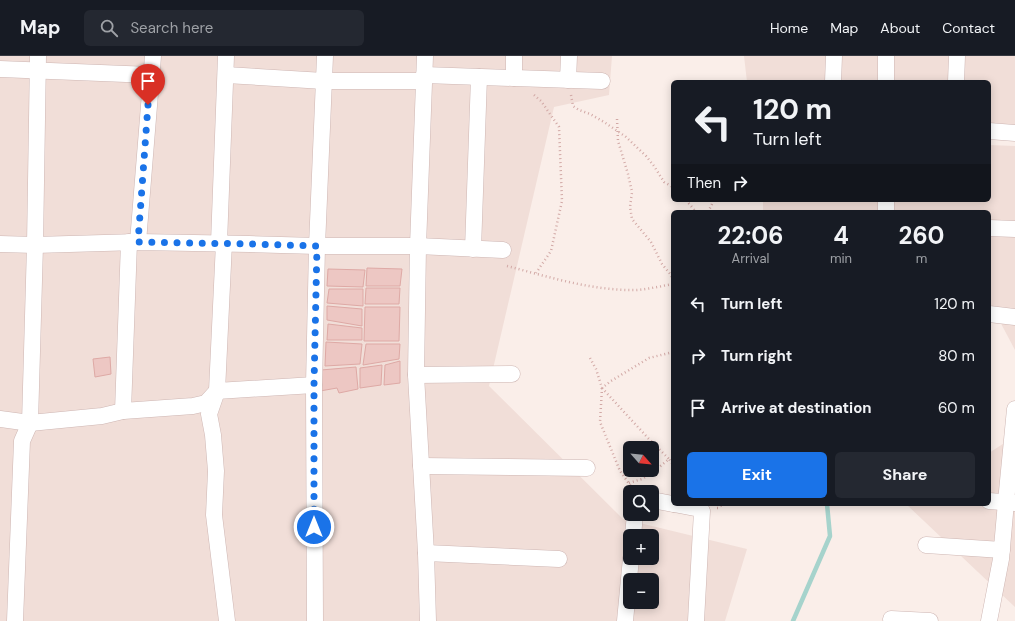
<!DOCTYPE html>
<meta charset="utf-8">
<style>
body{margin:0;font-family:"DM Sans",sans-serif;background:#242831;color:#f1f3f6;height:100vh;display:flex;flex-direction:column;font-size:15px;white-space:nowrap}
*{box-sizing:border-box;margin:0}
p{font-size:13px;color:#9ea1a6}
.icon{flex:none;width:22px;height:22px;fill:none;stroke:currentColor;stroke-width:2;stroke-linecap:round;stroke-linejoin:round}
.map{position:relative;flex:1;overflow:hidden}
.panel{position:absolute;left:671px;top:154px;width:320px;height:296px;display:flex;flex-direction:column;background:#171b24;border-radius:6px;box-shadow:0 2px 10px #0003}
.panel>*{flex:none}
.guide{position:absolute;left:671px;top:24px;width:320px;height:122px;border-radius:6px;box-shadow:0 2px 10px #0003;background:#171b24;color:#f1f3f6;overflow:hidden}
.needle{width:26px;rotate:117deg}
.fabs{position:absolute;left:623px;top:385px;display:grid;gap:8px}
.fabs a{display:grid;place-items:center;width:36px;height:36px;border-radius:6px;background:#171b24;box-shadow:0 2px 10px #0003;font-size:20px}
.pin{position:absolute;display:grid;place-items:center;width:34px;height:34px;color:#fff;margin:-41px -17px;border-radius:50% 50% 50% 0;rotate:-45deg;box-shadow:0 0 4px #0007}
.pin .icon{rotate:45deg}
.me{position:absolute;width:44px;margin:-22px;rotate:0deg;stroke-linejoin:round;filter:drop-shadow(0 0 3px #0008)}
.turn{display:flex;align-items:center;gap:14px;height:84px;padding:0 16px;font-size:18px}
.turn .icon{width:52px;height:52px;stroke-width:2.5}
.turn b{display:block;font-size:28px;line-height:34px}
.then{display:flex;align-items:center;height:38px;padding:0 16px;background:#0003;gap:8px;font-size:15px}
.eta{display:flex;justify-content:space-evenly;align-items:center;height:68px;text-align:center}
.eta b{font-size:24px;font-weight:700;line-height:28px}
.button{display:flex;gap:8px;margin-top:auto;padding:8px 16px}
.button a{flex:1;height:46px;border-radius:6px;background:#1a73e8;color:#fff;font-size:16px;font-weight:700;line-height:46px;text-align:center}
.button a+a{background:#242831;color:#f1f3f6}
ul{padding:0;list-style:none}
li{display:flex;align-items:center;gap:12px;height:52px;padding:0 16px}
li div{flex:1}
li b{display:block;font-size:15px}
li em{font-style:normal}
header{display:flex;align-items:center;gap:24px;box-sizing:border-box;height:56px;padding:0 20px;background:#171b24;border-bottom:1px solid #363941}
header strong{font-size:19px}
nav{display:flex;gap:22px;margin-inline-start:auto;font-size:14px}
.search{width:280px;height:36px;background:#242831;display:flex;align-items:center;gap:10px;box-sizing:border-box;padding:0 14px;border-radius:6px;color:#9ea1a6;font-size:15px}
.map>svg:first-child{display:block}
.residential{fill:#f1ded8;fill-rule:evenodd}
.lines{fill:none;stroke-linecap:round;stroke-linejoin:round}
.stream{stroke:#a6d3cc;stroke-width:4.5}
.building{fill:#edc7c3;stroke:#dea9a5}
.minor-casing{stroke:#ceb6b3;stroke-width:17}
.path{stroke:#d2a9a6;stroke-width:2.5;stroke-dasharray:1 3;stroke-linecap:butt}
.minor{stroke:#fff;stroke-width:16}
.route{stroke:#1a73e8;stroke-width:7;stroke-dasharray:0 12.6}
</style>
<header>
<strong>Map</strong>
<div class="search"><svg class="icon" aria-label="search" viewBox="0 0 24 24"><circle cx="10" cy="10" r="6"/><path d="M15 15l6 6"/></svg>Search here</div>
<nav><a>Home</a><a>Map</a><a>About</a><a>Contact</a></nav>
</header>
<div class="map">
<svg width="1015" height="565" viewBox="0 0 1015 565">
<rect width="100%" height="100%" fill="#faeee9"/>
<g class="residential">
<path d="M0,0H612L609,39L554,51L489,330L623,463L747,493L725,565H0ZM630,480H652V502H630ZM630,524H652V546H630Z"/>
<polygon points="744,0 1015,0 1015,74 989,73 989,26 747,26"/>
<polygon points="989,89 1015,90 1015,294 989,245 989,156 763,156 763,144 989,144"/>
<polygon points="1015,380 1015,551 906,448 989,448 989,397"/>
</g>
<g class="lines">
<polyline class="stream" points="793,565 830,480 827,448"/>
</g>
<g class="building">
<polygon points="367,212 402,213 400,230 366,230"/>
<polygon points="328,213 365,214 363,231 327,230"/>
<polygon points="366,232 400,232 399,248 365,248"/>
<polygon points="329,233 363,233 363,250 327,247"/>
<polygon points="327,250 362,253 362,270 327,264"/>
<polygon points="365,251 400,251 399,285 364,285"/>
<polygon points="328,268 362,272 362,284 327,284"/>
<polygon points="326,286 362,288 360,308 325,310"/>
<polygon points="366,288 400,288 399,303 363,309"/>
<polygon points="110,301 111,318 95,321 93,303"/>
<polygon points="400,305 400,327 384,329 385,309"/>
<polygon points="382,309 381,329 360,332 360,312"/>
<polygon points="356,311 358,333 339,337 337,332 320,335 321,314"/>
</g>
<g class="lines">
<defs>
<g id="minor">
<polyline points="425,0 418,190 416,319 426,497 428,565"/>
<polyline points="0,13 151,19"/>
<polyline points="226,19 324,25 424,25"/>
<polyline points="424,19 602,25"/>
<polyline points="514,22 514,0"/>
<polyline points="568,24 569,0"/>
<polyline points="833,26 834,0"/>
<polyline points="886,26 886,0"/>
<polyline points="956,26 957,0"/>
<polyline points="989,75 1015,77"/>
<polyline points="886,156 886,144"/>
<polyline points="989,172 1015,173"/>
<polyline points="138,186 153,0"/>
<polyline points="219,187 226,0"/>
<polyline points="224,187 217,335 209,358 213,379 216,415 214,459 227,565"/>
<polyline points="0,188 35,189 138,186 249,188 317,190 418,190 503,194"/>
<polyline points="473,193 479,21"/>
<polyline points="989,258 1015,261"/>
<polyline points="416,319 512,318"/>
<polyline points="123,355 129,186"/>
<polyline points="0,363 30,367 102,360 123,355 193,350 206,347 217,335 314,329"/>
<polyline points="421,410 587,412"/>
<polyline points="652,444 673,448"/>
<polyline points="989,445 1015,447"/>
<polyline points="674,448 700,453 702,455 696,565"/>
<polyline points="633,480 635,458"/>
<polyline points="926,489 1002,494"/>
<polyline points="426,497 559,503"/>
<polyline points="891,563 930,565"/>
<polyline points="15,565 22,385 30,367 35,189 38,0"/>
<polyline points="315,565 314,329 317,190 325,0"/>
<polyline points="625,565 631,502"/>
<polyline points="989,565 1001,503 1006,446 1015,353"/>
</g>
</defs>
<use href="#minor" class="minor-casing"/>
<g class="path">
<polyline points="534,39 541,45 559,71 562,145 551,195 536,217"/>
<polyline points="571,39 573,50 579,54 590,58 604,66 626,81 646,100 654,110 664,126 673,131"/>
<polyline points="617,63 618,85 628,118 632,136 630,151 632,163 651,186 662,208 671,219 673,227"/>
<polyline points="686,144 696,156"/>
<polyline points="708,156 714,144"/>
<path d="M507,210C549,221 593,235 637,234C649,233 661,230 673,228"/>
<polyline points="590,302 596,313 602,332 611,325 649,302 673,296"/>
<polyline points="602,332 600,366 620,415 635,436"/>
<polyline points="602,332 648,382 669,403"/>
<polyline points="629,427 642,423 652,417 669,403 673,409"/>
<polyline points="717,452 718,452 723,448"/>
</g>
<use href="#minor" class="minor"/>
</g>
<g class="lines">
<polyline class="route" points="148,49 138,186 249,188 317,190 314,329 314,471"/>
</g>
</svg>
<div class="fabs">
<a><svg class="needle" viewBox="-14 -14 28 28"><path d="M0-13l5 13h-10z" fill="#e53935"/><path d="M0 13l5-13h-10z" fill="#9ea1a6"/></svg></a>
<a><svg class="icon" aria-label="search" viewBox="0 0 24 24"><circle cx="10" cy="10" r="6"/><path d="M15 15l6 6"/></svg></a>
<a>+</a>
<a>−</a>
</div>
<div class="pin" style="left:148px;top:49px;background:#d93025"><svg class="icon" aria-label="arrive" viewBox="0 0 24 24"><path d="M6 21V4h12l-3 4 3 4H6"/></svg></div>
<svg class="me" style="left:314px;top:471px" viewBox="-20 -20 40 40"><circle r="17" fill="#1a73e8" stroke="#fff" stroke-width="3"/><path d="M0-11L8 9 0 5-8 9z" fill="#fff"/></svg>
<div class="guide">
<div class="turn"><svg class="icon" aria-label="left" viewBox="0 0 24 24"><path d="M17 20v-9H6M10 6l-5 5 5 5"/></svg><div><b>120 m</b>Turn left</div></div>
<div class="then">Then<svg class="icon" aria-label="right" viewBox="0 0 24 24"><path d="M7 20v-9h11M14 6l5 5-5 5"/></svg></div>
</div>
<section class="panel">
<div class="eta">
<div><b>22:06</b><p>Arrival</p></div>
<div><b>4</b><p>min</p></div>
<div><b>260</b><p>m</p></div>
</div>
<ul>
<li><svg class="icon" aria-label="left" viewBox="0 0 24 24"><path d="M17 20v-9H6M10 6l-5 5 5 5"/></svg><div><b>Turn left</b></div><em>120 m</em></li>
<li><svg class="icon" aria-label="right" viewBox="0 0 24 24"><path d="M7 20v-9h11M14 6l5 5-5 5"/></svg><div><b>Turn right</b></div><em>80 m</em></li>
<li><svg class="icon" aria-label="arrive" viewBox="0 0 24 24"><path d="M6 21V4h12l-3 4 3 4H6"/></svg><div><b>Arrive at destination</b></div><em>60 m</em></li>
</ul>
<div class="button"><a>Exit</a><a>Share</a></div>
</section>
</div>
